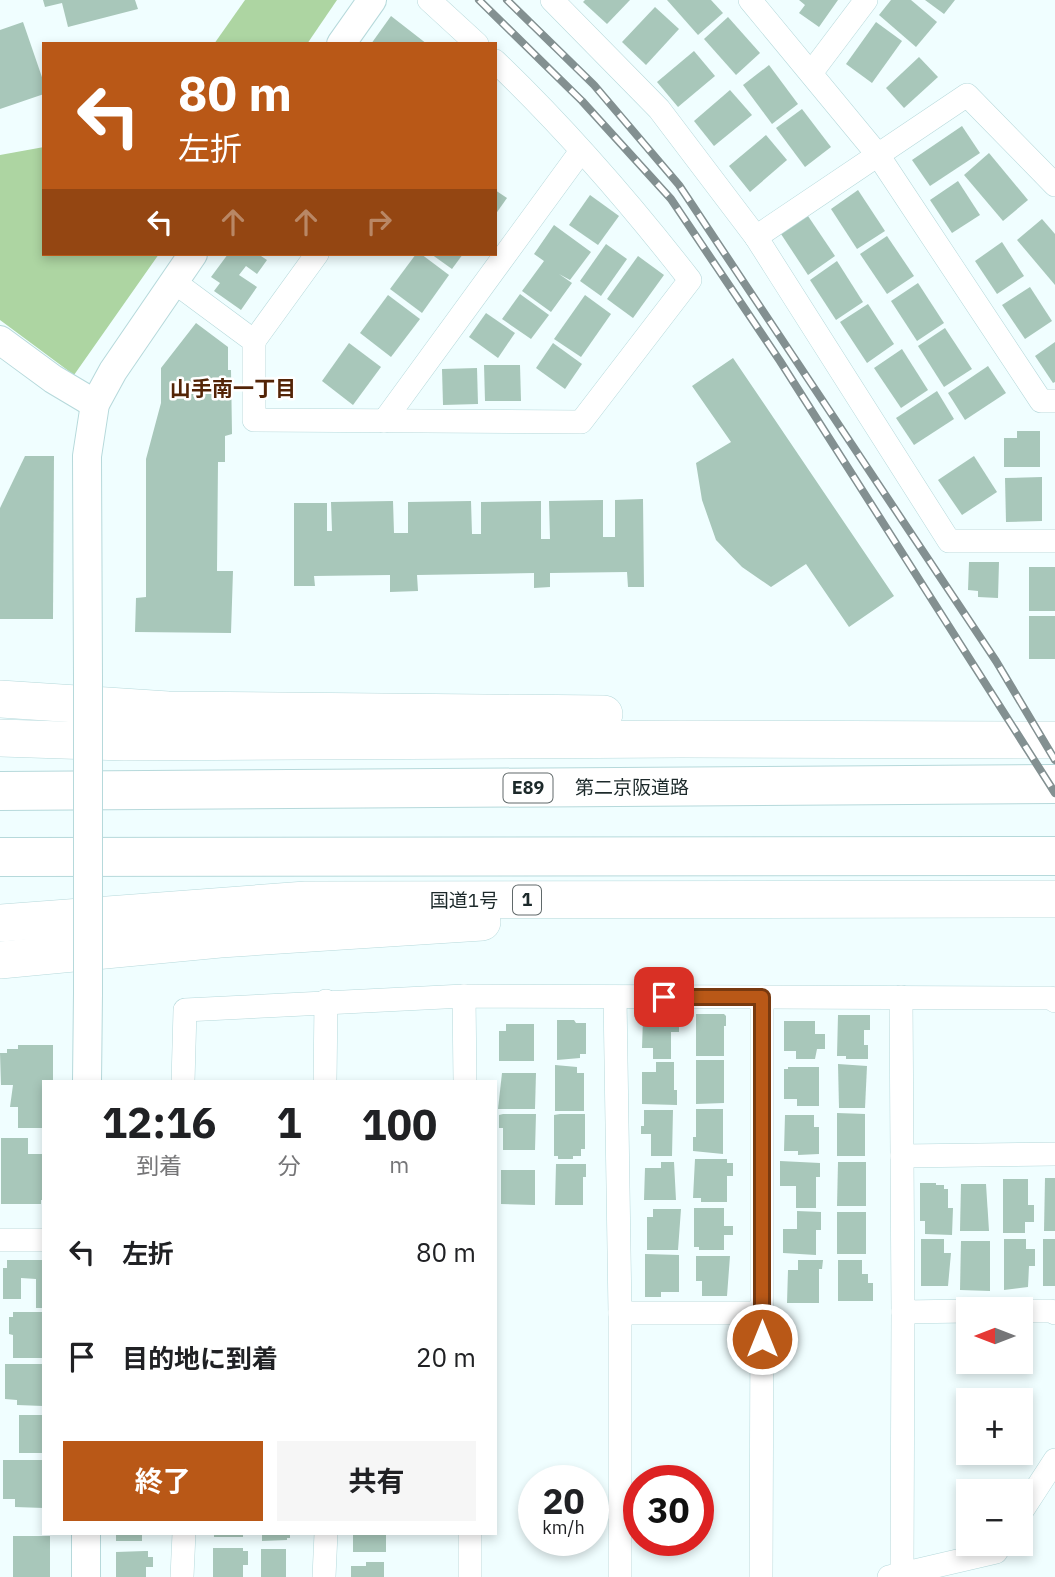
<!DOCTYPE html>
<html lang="ja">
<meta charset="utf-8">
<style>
body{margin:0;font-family:"IBM Plex Sans","Noto Sans JP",sans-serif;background:#f6f6f6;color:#202124;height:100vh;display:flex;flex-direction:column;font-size:26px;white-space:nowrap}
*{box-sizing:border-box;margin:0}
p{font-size:23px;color:#757577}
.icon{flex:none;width:38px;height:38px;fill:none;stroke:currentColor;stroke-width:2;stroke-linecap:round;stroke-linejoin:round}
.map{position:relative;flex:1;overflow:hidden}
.side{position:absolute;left:42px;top:1080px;width:455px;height:455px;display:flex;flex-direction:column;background:#fff;border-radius:0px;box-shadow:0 4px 10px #0003}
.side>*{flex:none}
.top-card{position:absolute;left:42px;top:42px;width:455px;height:214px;border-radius:0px;box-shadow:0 4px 10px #0003;background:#b95817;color:#fff;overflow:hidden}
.needle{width:46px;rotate:270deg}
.tools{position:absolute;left:956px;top:1297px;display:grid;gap:14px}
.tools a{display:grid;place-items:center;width:77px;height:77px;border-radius:0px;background:#fff;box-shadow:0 4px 10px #0003;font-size:35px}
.speed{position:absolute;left:518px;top:1465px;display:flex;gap:14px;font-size:35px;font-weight:700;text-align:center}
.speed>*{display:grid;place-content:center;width:91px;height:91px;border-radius:50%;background:#fff;box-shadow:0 4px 10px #0003;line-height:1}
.speed small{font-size:18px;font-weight:400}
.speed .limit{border:10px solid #d22;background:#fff;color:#111}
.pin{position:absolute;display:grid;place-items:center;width:60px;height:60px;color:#fff;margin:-30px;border-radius:14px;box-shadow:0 4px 10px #0006}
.me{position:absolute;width:77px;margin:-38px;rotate:0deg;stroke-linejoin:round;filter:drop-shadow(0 0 5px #0008)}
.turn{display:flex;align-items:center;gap:24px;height:147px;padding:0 21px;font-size:32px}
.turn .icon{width:91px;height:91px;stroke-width:2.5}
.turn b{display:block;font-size:49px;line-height:60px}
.lanes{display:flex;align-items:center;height:66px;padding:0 21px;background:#0003;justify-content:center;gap:35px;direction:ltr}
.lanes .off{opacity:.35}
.eta{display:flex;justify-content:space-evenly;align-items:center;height:119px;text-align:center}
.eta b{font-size:42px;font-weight:700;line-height:49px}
.cta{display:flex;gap:14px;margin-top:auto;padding:14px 21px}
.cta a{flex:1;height:80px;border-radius:0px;background:#b95817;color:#fff;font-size:28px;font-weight:700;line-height:80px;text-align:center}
.cta a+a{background:#f6f6f6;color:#202124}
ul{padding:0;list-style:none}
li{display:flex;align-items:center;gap:21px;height:105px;padding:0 21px}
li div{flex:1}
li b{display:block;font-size:26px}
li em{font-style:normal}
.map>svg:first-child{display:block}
.green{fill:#add5a2}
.building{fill:#a8c7ba}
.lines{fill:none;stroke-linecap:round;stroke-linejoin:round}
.minor-casing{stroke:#b6d9db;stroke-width:24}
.tertiary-casing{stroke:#b6d9db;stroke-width:30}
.trunk-casing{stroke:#b6d9db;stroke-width:38}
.motorway-casing{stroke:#b6d9db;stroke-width:40}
.minor{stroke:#fff;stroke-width:23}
.tertiary{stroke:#fff;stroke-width:28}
.trunk{stroke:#fff;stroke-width:37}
.motorway{stroke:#fff;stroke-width:38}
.rail-casing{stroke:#839091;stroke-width:8}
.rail{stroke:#fff;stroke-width:5;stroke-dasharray:16;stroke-linecap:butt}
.tertiary-bridge-casing{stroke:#b6d9db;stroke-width:30;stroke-linecap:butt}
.tertiary-bridge{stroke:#fff;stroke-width:28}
.route-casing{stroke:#78390f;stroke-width:18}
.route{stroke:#b95817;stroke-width:12}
.labels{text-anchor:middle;stroke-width:5;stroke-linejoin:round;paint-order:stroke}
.shield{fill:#fff;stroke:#60696a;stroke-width:2}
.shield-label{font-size:18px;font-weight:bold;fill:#1c292a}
.street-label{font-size:19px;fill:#1c292a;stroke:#fff}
.neighbourhood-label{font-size:21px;font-weight:bold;fill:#532407;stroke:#fff}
</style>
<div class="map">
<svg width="1055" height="1577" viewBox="0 0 1055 1577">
<rect width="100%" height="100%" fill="#f0feff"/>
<g class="green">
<polygon points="245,0 337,0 307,44 214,44"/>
<polygon points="44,147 44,254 159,254 74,375 0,320 0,155"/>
</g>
<g class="building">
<polygon points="43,0 135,0 138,9 68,27 62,3 45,7"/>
<polygon points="585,0 630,0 607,24 583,2"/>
<polygon points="667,0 711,0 723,13 698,35"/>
<polygon points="799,0 838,0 819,27 799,13 805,5"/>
<polygon points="891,0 911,0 937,22 916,47 879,15"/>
<polygon points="925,0 955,0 944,14"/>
<polygon points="655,7 679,29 646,65 622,42"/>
<polygon points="391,16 427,44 371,44"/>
<polygon points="728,17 760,53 736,75 704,39"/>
<polygon points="23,22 44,83 44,94 0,109 0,30"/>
<polygon points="876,22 902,41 872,83 846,64"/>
<polygon points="694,51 715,76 678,107 657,82"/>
<polygon points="919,57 938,77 904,108 886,88"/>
<polygon points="769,65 798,104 772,124 743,85"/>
<polygon points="730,90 752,115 714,146 694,121"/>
<polygon points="802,109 831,147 805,167 776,128"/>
<polygon points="962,126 980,153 930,186 912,160"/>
<polygon points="766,135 787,160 750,192 729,166"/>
<polygon points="989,153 1028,200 1003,221 964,175"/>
<polygon points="958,181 980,215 952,233 930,200"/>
<polygon points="495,190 507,198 495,215"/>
<polygon points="858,190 885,231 857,249 831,209"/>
<polygon points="590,195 619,216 598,245 569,225"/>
<polygon points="808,216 835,256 808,275 781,234"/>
<polygon points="1042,219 1055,234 1055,285 1017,240"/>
<polygon points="554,225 591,252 570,280 559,274 572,283 551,312 522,291 544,261 534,254"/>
<polygon points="887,236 914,276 887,294 860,254"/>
<polygon points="1002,242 1024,276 997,294 975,261"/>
<polygon points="606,244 627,259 601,296 580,281"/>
<polygon points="228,254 258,254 267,260 257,274 246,266 239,275 257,287 241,310 214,291 220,283 211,277"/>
<polygon points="416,254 421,254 449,275 422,313 390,289"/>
<polygon points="431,254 463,254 452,269"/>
<polygon points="638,256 664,275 633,318 607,299"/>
<polygon points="837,261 863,302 836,320 810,280"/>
<polygon points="918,283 944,323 917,341 891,301"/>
<polygon points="1030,287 1052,321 1025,339 1002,305"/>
<polygon points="520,294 549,315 531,339 502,319"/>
<polygon points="388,295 420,319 391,357 360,333"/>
<polygon points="585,295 611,314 581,357 554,339"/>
<polygon points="868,304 894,344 867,363 840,322"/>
<polygon points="486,313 515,333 498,358 469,337"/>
<polygon points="196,323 228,347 228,370 231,370 232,434 225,436 225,462 218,462 217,571 233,571 231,633 135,632 136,598 146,597 146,459 161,403 161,368"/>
<polygon points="945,328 972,369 944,387 918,346"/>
<polygon points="1055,342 1055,382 1053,383 1035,356"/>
<polygon points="349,343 381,367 353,405 322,381"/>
<polygon points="553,343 582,364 565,389 536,368"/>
<polygon points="902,349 928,390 901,408 874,368"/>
<polygon points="733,358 894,596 849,627 806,564 771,587 742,567 716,540 702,500 696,463 731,442 692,386"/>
<polygon points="484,365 520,365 521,401 485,401"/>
<polygon points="988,366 1006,393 965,420 948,393"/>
<polygon points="477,368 478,404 443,405 442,369"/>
<polygon points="937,391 954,419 914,445 896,418"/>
<polygon points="1017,431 1040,431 1040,467 1004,467 1004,438 1017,438"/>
<polygon points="25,456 54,456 53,619 0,619 0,508"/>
<polygon points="974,456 997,492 962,515 938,480"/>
<polygon points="1042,477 1042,521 1006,522 1005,478"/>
<polygon points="643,499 644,587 628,587 627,572 550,573 550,587 534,588 534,573 417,575 418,591 390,592 390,575 314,576 315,586 294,586 294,503 327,503 327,531 332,531 331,502 393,501 394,533 408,533 408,502 471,501 472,534 481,534 481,502 541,501 541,539 550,539 549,501 603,500 603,537 615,537 615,500"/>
<polygon points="969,562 999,562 998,598 978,597 978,591 968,590"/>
<rect x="1029" y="567" width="26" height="44"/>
<rect x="1029" y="616" width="26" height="43"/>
<polygon points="696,1014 724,1014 726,1016 726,1026 724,1026 724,1056 696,1056"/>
<polygon points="838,1015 870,1015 870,1030 864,1030 864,1045 868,1045 868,1059 846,1059 846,1056 837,1056"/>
<polygon points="643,1018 679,1018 679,1032 671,1032 671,1059 653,1059 653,1048 642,1048"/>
<polygon points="557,1020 574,1020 576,1023 586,1023 586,1054 580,1054 580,1058 557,1060"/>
<polygon points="784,1021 815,1021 815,1034 825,1034 825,1049 817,1049 815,1059 796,1059 796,1051 784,1051"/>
<polygon points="506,1024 534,1024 534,1061 499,1061 499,1031 506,1031"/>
<polygon points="18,1045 53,1045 53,1082 44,1082 44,1128 18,1128 18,1107 10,1107 13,1085 1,1085 0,1053 7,1053 7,1049 18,1049"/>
<polygon points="696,1060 724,1060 724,1103 696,1104"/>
<polygon points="656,1062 674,1062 674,1090 677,1090 677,1105 642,1104 642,1072 656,1072"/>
<polygon points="838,1064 867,1066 865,1108 839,1108"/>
<polygon points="555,1065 577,1067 577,1073 584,1073 584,1111 555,1111"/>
<polygon points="788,1067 819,1067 819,1106 797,1106 797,1099 784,1099 784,1069 788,1069"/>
<polygon points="502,1073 536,1073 535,1109 498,1109"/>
<polygon points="696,1109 723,1109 723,1154 693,1151 693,1137 696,1137"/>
<polygon points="644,1110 673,1110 672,1156 651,1156 651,1134 641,1134 641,1126 644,1126"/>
<polygon points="837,1113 865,1114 865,1156 837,1156"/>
<polygon points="503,1114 536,1114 535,1150 503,1150 503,1128 499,1128 499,1115"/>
<polygon points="560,1114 585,1114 585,1149 581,1149 581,1156 573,1156 573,1159 558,1159 558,1156 554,1156 554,1115"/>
<polygon points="785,1115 814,1115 814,1127 819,1127 819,1154 798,1155 798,1151 784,1151"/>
<polygon points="1,1138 28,1138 28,1154 44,1154 44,1200 41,1200 41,1204 1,1204"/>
<polygon points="695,1159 727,1159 727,1163 733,1163 733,1176 727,1176 727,1202 701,1202 701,1198 693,1198"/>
<polygon points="780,1161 820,1163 820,1177 816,1177 816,1208 796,1208 796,1186 780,1186"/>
<polygon points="661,1162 674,1162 676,1200 644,1200 645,1168 661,1168"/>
<polygon points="838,1162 866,1162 866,1206 837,1206"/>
<polygon points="556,1164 586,1164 586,1177 583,1177 583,1205 555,1205"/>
<polygon points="501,1170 535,1170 535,1205 501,1204"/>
<polygon points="1045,1178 1055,1178 1055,1231 1044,1231"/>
<polygon points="1003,1179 1028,1179 1028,1205 1034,1205 1034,1222 1025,1222 1025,1233 1003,1233"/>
<polygon points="920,1183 936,1183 936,1185 944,1185 944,1189 948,1189 948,1208 953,1208 952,1235 925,1234 925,1221 920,1221"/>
<polygon points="961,1184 986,1184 989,1231 960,1231"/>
<polygon points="694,1208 724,1208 724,1226 733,1226 733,1235 724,1235 724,1250 699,1250 699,1247 694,1247"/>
<polygon points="653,1209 681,1209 678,1250 647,1250 647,1217 653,1217"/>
<polygon points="797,1211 821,1212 821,1230 816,1230 816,1255 783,1253 783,1229 797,1229"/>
<rect x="837" y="1212" width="29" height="42"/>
<polygon points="921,1239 944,1239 944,1253 951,1253 948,1286 921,1286"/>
<polygon points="1004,1239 1026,1239 1026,1249 1035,1249 1035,1266 1029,1266 1028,1287 1004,1290"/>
<rect x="1043" y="1239" width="12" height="47"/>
<polygon points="961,1241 990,1241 990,1291 960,1290"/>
<polygon points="645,1254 679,1255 679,1292 661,1292 661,1297 645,1297"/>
<polygon points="696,1256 730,1256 727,1296 702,1296 702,1281 696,1281"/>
<polygon points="7,1260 44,1260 44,1308 36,1308 36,1279 21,1278 21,1299 3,1299 3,1268 7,1268"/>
<polygon points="798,1260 823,1260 822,1269 819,1269 819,1303 787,1303 788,1270 798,1270"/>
<polygon points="838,1260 862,1260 862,1274 868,1274 868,1283 873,1283 873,1301 838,1301"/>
<polygon points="13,1312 44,1312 44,1358 13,1358 13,1335 9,1334 9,1317 13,1317"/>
<polygon points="5,1364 44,1364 43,1406 17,1405 17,1400 5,1399"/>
<rect x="19" y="1415" width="25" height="38"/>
<polygon points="3,1460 44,1460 44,1508 15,1507 15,1499 3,1499"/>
<rect x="116" y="1533" width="26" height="8"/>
<rect x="214" y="1533" width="29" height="4"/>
<polygon points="262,1533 290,1533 290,1538 287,1538 287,1540 262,1541"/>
<rect x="353" y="1533" width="33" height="19"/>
<rect x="13" y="1536" width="37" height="41"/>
<polygon points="213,1548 243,1548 243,1551 248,1551 248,1565 243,1565 243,1577 213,1577"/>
<rect x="261" y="1549" width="25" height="28"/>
<polygon points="145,1551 148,1551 148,1557 153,1557 153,1567 146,1567 146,1577 116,1577 116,1552"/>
<polygon points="366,1562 384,1562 384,1577 351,1577 351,1566 366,1566"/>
</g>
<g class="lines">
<defs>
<g id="minor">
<polyline points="429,0 477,44"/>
<polyline points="552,0 659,109 756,237 949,541 1055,541"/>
<polyline points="750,0 878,155 1041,401 1055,401"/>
<polyline points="811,73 866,0"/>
<polyline points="756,237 967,95 1055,185"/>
<path d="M173,281L254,341V420L581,422L690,280C630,203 566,129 495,61"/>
<polyline points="254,341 317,254"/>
<polyline points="384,421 581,151"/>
<polyline points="464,996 465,1082"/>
<polyline points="615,997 620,1313 762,1313 762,997"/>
<polyline points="901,997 903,1312 968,1311"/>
<polyline points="183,1082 185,1010 464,996 1051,998 1055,1001"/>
<polyline points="325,1082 326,1001"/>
<polyline points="902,1156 1055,1154"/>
<polyline points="0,1240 44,1240"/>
<polyline points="1020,1311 1051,1311 1055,1313"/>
<polyline points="620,1313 620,1577"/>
<polyline points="1020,1514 1055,1460"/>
<polyline points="470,1533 470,1577"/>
<polyline points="902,1574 903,1312"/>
<polyline points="182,1577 184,1533"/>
<polyline points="324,1577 326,1533"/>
<polyline points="761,1577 762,1313"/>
<polyline points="889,1577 996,1552 1001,1544"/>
</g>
<g id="tertiary">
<polyline points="341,44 372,0"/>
<polyline points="0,340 53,379 95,404"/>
<polyline points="88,678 87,456 95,404 113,371 193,254"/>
<polyline points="87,1082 88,993"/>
<polyline points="86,1533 86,1577"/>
</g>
<g id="trunk">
<polyline points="0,699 168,710 604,714"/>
<polyline points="0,738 124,742 681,739 1055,740"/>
<polyline points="0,923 306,900 1055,899"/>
<polyline points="0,960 220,939 482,922"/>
</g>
<g id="motorway">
<polyline points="0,791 1055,784"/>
<polyline points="0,857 1055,856"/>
</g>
</defs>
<use href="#minor" class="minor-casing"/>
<use href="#tertiary" class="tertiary-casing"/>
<use href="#trunk" class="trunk-casing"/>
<use href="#motorway" class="motorway-casing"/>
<use href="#minor" class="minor"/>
<use href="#tertiary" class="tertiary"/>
<use href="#trunk" class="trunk"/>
<use href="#motorway" class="motorway"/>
<defs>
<g id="rail">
<polyline points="479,0 582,101 671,199 780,361 1055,793"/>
<polyline points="507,0 594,85 679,185 996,661 1055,760"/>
</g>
</defs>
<use href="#rail" class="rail-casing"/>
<use href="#rail" class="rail"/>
<defs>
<polyline id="tertiary-bridge" points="88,993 88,678"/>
</defs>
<use href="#tertiary-bridge" class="tertiary-bridge-casing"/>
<use href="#tertiary-bridge" class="tertiary-bridge"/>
</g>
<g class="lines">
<defs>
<polyline id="route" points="664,997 762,997 762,1339"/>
</defs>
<use href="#route" class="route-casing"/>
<use href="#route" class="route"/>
</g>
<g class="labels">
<g class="shield">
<rect x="503.5" y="773.5" width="49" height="29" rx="5"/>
<rect x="513" y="885.5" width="28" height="29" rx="5"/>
</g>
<g class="shield-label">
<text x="528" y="794">E89</text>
<text x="527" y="906">1</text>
</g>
<g class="street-label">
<text x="632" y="794">第二京阪道路</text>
<text x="464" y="907">国道1号</text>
</g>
<g class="neighbourhood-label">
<text x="233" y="396">山手南一丁目</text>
</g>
</g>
</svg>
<div class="tools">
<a><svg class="needle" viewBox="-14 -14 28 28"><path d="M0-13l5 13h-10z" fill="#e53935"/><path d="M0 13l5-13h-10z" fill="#757577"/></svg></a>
<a>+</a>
<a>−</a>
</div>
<div class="speed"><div>20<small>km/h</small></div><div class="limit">30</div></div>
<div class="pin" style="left:664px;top:997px;background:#d93025"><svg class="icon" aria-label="arrive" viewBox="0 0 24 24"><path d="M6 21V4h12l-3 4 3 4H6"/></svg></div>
<svg class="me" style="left:762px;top:1339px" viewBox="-20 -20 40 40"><circle r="17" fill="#b95817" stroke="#fff" stroke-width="3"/><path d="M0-11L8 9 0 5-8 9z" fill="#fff"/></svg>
<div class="top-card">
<div class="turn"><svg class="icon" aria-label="left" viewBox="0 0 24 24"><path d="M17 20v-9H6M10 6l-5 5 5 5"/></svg><div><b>80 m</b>左折</div></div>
<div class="lanes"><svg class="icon" aria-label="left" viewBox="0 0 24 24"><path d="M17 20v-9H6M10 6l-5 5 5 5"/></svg><svg class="icon off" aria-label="ahead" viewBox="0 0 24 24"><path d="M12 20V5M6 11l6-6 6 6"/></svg><svg class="icon off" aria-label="ahead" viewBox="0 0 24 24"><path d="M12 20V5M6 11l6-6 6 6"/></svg><svg class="icon off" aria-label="right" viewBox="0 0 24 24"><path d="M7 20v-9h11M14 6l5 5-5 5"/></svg></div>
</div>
<section class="side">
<div class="eta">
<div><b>12:16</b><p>到着</p></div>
<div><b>1</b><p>分</p></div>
<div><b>100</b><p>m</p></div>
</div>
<ul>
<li><svg class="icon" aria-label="left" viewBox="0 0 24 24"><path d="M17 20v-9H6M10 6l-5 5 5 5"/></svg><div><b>左折</b></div><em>80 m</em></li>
<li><svg class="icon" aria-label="arrive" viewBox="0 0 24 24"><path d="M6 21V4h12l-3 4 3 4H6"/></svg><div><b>目的地に到着</b></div><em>20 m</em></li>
</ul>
<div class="cta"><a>終了</a><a>共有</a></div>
</section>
</div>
